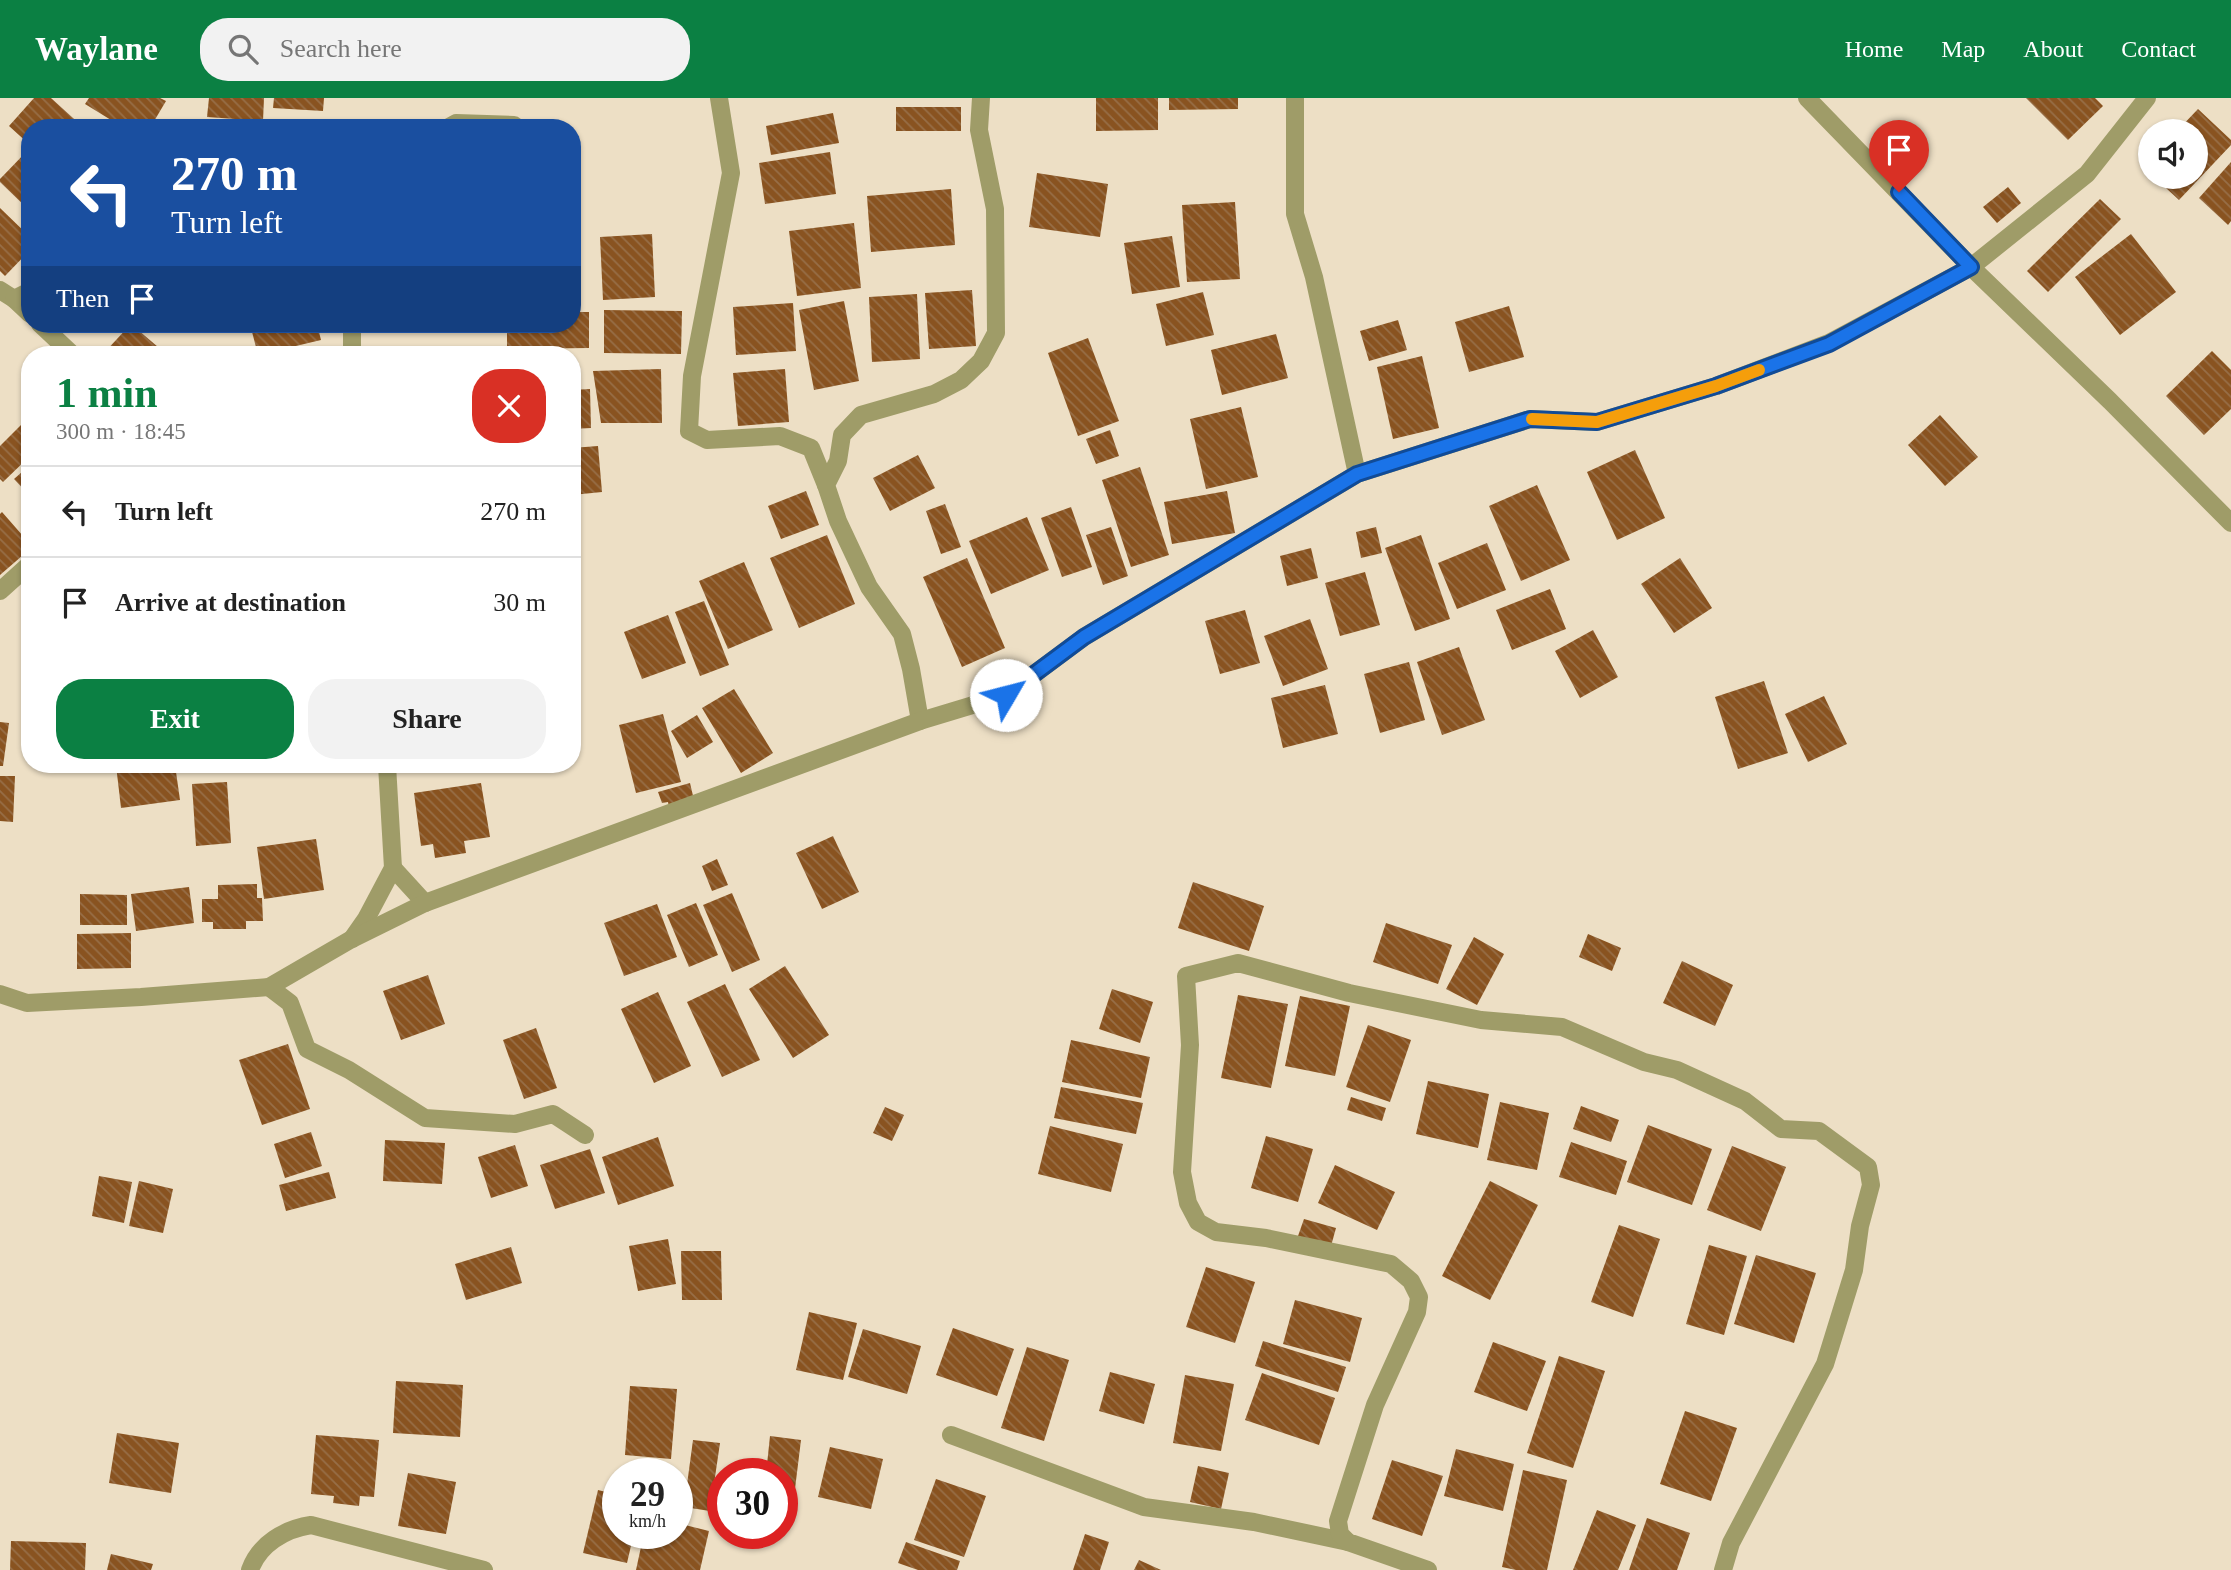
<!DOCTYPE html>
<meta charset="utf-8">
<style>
body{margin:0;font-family:Georgia,serif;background:#f2f2f2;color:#222;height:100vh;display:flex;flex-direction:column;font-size:26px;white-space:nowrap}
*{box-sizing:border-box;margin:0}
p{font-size:23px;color:#767676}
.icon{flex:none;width:38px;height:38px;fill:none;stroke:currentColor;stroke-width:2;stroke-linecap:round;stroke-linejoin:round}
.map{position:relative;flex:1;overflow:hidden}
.details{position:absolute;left:21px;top:248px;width:560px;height:427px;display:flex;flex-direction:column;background:#fff;border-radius:28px;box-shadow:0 2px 5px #0004}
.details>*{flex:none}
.guide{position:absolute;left:21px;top:21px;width:560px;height:214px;border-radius:28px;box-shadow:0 2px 5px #0004;background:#1a4fa0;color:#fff;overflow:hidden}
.buttons{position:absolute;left:2138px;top:21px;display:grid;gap:14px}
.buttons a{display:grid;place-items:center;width:70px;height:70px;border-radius:50%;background:#fff;box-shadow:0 2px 5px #0004;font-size:35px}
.speed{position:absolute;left:602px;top:1360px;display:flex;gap:14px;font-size:35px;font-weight:700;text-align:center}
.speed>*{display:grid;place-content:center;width:91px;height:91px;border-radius:50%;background:#fff;box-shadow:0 2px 5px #0004;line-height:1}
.speed small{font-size:18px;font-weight:400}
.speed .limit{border:10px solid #d22;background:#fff;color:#111}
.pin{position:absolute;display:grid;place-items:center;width:60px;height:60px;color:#fff;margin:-72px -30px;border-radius:50% 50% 50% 0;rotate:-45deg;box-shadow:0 0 7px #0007}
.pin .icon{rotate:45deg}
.me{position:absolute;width:77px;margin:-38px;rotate:53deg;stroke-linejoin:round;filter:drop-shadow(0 0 5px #0008)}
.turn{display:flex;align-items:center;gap:24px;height:147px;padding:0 35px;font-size:32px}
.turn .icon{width:91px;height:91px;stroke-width:2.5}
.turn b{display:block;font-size:49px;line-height:60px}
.then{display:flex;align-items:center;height:66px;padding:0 35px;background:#0003;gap:14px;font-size:26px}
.round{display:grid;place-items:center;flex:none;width:74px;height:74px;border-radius:28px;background:#f2f2f2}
.summary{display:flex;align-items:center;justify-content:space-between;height:119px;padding:0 35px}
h1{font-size:42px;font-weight:700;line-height:52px;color:#0b8043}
.action{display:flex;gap:14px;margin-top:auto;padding:14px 35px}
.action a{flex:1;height:80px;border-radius:28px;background:#0b8043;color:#fff;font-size:28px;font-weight:700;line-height:80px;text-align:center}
.action a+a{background:#f2f2f2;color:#222}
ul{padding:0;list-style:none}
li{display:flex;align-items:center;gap:21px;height:91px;padding:0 35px;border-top:2px solid #e0e0e0}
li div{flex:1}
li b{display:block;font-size:26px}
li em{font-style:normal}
header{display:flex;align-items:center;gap:42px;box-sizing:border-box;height:98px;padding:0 35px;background:#0b8043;color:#fff}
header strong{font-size:33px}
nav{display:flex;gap:38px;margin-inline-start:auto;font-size:24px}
.search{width:490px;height:63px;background:#f2f2f2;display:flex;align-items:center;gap:18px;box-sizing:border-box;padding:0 24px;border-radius:28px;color:#767676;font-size:26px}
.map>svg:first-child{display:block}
.building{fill:url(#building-back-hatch)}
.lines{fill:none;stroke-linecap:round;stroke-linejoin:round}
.street{stroke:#9f9c68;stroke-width:18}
.route-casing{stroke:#114b97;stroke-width:18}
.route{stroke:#1a73e8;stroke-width:12}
.slow{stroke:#f59e0b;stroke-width:12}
</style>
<header>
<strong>Waylane</strong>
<div class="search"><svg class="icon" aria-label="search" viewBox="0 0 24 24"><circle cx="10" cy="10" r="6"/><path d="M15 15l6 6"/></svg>Search here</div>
<nav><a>Home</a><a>Map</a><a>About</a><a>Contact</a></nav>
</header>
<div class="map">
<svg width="2231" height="1472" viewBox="0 0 2231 1472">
<defs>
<pattern id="building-back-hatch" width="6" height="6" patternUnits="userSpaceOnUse" patternTransform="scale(1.75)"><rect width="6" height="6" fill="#895320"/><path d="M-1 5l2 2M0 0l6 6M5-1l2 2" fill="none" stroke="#976e47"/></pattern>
</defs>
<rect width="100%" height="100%" fill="#eddfc5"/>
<g class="building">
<polygon points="34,0 51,0 84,30 30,30 30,47 9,28"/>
<polygon points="89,0 160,0 166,3 150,30 124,30 85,6"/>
<polygon points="209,0 264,0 263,23 207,19"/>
<polygon points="274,0 324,0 323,13 273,10"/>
<polygon points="1096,0 1158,0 1158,32 1096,33"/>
<polygon points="1169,0 1238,0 1238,11 1169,12"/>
<polygon points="2026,0 2095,0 2103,8 2068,42"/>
<rect x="896" y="9" width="65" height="24"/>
<polygon points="2198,11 2231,42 2231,47 2179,102 2154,79 2196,79 2196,33 2177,33"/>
<polygon points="833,15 839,45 771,57 766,28"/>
<polygon points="28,52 30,54 30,113 0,84 0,81"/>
<polygon points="830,54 836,96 765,106 759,65"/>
<polygon points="2231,64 2231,123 2228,127 2199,100"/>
<polygon points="1037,75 1108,86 1100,139 1029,129"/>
<polygon points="2008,89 2021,105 1997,125 1983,109"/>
<polygon points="951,91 955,147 871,154 867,98"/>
<polygon points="2100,101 2121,121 2048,194 2027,173"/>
<polygon points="1235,104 1240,181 1187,184 1182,107"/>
<polygon points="0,110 30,139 30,152 5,178 0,173"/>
<polygon points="854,125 861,190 797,198 789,133"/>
<polygon points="652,136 655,199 603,202 600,139"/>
<polygon points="2131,136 2176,194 2120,237 2075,179"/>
<polygon points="1172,138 1180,189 1132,196 1124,145"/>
<polygon points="972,192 976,248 929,251 925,195"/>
<polygon points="1203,194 1214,237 1166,248 1156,206"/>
<polygon points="917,196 920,261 872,264 869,199"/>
<polygon points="844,203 859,283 814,292 799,212"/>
<polygon points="793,205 796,253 736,257 733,209"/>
<polygon points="1509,208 1524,259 1469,274 1455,224"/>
<polygon points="604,212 682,213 681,256 604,255"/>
<polygon points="572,214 589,214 589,250 507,251 507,226 572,226"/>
<polygon points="1398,222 1407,252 1369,263 1360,233"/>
<polygon points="131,226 165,255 164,257 102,257"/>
<polygon points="250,226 317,226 321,242 258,257"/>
<polygon points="1276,236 1288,280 1222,297 1211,252"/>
<polygon points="1088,240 1119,323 1078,338 1048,255"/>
<polygon points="2212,253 2231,272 2231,311 2204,337 2166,298"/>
<polygon points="1422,258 1439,330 1393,341 1377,269"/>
<polygon points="661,271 662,325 601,325 593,273"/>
<polygon points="785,271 789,324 738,328 733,275"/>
<polygon points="590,291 591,330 572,331 572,292"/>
<polygon points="1241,309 1258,379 1206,391 1190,321"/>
<polygon points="1940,317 1978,359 1945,388 1908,347"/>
<polygon points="30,318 30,358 3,384 0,381 0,348"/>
<polygon points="1110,332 1119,358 1096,366 1086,341"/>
<polygon points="598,348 602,394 572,397 572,350"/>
<polygon points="1635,352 1665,420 1617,442 1587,374"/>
<polygon points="918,357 935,390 890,413 873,380"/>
<polygon points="30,367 30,398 14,381"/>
<polygon points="1140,369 1169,457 1131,469 1102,382"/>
<polygon points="1537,387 1570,462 1521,483 1489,408"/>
<polygon points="806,393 819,427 781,441 768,408"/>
<polygon points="1227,393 1235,435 1172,446 1164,404"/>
<polygon points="945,406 961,449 941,456 926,413"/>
<polygon points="1071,409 1092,469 1062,479 1041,420"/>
<polygon points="2,414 30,446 30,451 0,477 0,416"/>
<polygon points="1027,419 1049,472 991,496 969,443"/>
<polygon points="1111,429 1128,478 1103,487 1086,437"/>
<polygon points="1376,429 1382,455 1361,460 1356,434"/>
<polygon points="827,437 855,506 799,530 770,460"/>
<polygon points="1421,437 1450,521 1415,533 1385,450"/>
<polygon points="1487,445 1506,492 1457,511 1438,465"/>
<polygon points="1311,450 1318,480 1287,488 1280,458"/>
<polygon points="967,460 1005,550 962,569 923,479"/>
<polygon points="1680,460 1712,510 1674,535 1641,486"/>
<polygon points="744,464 773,532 728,551 699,483"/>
<polygon points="1365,474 1380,527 1340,538 1325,485"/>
<polygon points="1550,491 1566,531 1512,552 1496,512"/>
<polygon points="704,503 729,567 700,578 675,514"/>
<polygon points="1245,512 1260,565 1220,576 1205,523"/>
<polygon points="668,517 686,565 642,581 624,534"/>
<polygon points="1310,521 1328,571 1283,588 1264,538"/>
<polygon points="1593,532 1618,579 1580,600 1555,553"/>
<polygon points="1459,549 1485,622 1442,637 1417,564"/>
<polygon points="1409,564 1425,622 1380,635 1364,576"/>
<polygon points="1764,583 1788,655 1738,671 1715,599"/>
<polygon points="1325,587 1338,636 1283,650 1271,600"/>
<polygon points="734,591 773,655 741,675 702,610"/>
<polygon points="1824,598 1847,646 1808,664 1785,616"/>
<polygon points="663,616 681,684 636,695 619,627"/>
<polygon points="697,617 713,644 687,660 671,633"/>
<polygon points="0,624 9,625 3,668 0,668"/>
<polygon points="116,667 175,667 180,702 121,710"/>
<polygon points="0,678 15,678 13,724 0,723"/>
<polygon points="227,684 231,745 196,748 192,686"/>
<polygon points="481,685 490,739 464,743 466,755 435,760 433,746 421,748 414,695"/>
<polygon points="690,685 694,702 669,709 668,704 662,705 658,694"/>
<polygon points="833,738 859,794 822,811 796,755"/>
<polygon points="316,741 324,792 264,801 257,749"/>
<polygon points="717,761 728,787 712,793 702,768"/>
<polygon points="1193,784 1264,808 1249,853 1178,830"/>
<polygon points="257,786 257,800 262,800 263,823 246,823 246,831 213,831 213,824 202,824 202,801 218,801 218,787"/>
<polygon points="189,789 194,825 136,833 131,796"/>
<polygon points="732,795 760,862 732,874 703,807"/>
<polygon points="80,796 127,797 127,827 80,827"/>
<polygon points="696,805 718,857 689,869 667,817"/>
<polygon points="657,806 677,859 624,878 604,825"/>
<polygon points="1386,825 1452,847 1438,886 1373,864"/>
<polygon points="131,835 131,870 77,871 77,836"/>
<polygon points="1588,836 1621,850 1612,873 1579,859"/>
<polygon points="1474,839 1504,856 1477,907 1446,891"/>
<polygon points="1682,863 1733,887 1715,928 1663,905"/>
<polygon points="785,868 829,937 793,960 749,891"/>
<polygon points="428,877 445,926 401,942 383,893"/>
<polygon points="725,886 760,962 722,979 687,904"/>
<polygon points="1112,891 1153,904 1140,945 1099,931"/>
<polygon points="658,894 691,968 654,985 621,911"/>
<polygon points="1238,897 1288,906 1271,990 1221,980"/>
<polygon points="1300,898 1350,908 1335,978 1285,968"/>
<polygon points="1368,927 1411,942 1390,1004 1346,989"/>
<polygon points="536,930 557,990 524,1001 503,942"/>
<polygon points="1071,942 1150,959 1141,1000 1062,984"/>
<polygon points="288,946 310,1011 262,1027 239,962"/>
<polygon points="1428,983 1489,996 1478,1050 1416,1036"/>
<polygon points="1061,989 1143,1005 1136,1036 1054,1020"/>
<polygon points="1351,999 1386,1010 1382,1023 1347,1012"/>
<polygon points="1500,1004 1549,1015 1537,1072 1487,1062"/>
<polygon points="1581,1008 1619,1022 1611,1044 1573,1031"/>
<polygon points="885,1009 904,1017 892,1043 873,1035"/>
<polygon points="1648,1027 1712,1051 1692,1107 1627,1084"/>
<polygon points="1050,1028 1123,1046 1111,1094 1038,1076"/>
<polygon points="311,1034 322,1068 285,1080 274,1046"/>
<polygon points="1266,1038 1313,1051 1298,1104 1251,1090"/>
<polygon points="658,1039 674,1088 618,1107 602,1059"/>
<polygon points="385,1042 445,1045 442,1086 383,1083"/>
<polygon points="1571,1044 1627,1063 1616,1097 1559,1079"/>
<polygon points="515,1047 528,1088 491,1100 478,1059"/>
<polygon points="1732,1048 1786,1069 1761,1133 1707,1112"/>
<polygon points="590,1051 605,1095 555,1111 540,1067"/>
<polygon points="1335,1067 1395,1094 1377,1132 1318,1105"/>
<polygon points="329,1074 336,1100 286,1113 279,1087"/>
<polygon points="99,1078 132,1084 124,1125 92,1118"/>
<polygon points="139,1083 173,1091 163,1135 129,1128"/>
<polygon points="1490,1083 1538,1107 1490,1202 1442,1178"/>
<polygon points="1304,1121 1336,1130 1331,1148 1298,1138"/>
<polygon points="1619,1127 1660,1141 1633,1219 1591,1204"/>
<polygon points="668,1141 676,1186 638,1193 629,1148"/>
<polygon points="1709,1147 1747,1158 1724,1237 1686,1226"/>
<polygon points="511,1149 522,1185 466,1202 455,1166"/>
<polygon points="681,1153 721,1153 722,1202 682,1202"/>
<polygon points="1756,1157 1816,1175 1794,1245 1734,1226"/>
<polygon points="1206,1169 1255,1184 1235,1245 1186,1229"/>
<polygon points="1295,1202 1362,1220 1350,1264 1283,1246"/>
<polygon points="809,1214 857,1225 843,1282 796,1272"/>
<polygon points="953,1230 1014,1251 997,1298 936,1277"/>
<polygon points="863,1231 921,1248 907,1296 848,1279"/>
<polygon points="1263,1243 1346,1269 1338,1294 1255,1268"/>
<polygon points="1493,1244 1546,1263 1527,1313 1474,1294"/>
<polygon points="1027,1249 1069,1262 1044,1343 1001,1330"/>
<polygon points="1559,1258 1605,1273 1573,1370 1527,1355"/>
<polygon points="1110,1274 1155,1286 1144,1326 1099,1313"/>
<polygon points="1262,1275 1335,1300 1319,1347 1245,1322"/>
<polygon points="1185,1277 1234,1286 1221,1353 1173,1345"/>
<polygon points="396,1283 463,1287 460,1339 393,1335"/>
<polygon points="630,1288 677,1291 671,1361 625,1357"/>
<polygon points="1685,1313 1737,1330 1711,1403 1660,1386"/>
<polygon points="117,1335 179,1345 171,1395 109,1385"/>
<polygon points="316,1337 379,1342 374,1399 360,1398 359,1408 333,1405 334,1398 311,1396"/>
<polygon points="770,1338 801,1342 793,1407 782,1406 782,1376 766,1376"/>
<polygon points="693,1342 720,1345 710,1413 684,1409"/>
<polygon points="830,1349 883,1361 871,1411 818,1399"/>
<polygon points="1456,1351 1514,1366 1503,1413 1444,1398"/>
<polygon points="1392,1362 1443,1378 1422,1438 1372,1421"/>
<polygon points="1198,1368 1229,1375 1221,1411 1190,1404"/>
<polygon points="1523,1372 1567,1382 1547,1472 1516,1472 1502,1469"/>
<polygon points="408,1375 456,1384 446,1436 398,1428"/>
<polygon points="936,1381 986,1398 964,1459 914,1442"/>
<polygon points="598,1392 618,1397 618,1435 634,1435 627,1465 583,1455"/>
<polygon points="1597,1412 1636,1427 1618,1472 1573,1472"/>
<polygon points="1647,1420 1690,1435 1677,1472 1629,1472"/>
<polygon points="677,1425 709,1433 700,1472 636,1472 644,1435 677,1435"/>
<polygon points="1085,1436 1109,1444 1100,1472 1073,1472"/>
<polygon points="11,1443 86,1445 85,1472 10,1472"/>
<polygon points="906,1444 960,1463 957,1472 918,1472 898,1465"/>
<polygon points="111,1456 153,1466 151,1472 107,1472"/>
<polygon points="1139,1462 1161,1472 1134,1472"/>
</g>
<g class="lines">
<g class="street">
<polyline points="719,0 731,75 692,278 689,333 707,342 780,338 811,350 826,387"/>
<polyline points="1295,0 1295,116 1314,179 1357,376"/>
<polyline points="1807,0 1971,169 2110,303 2231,425"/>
<polyline points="447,30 456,25 514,27"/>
<polyline points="0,192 14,201 30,216"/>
<polyline points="14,201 30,193"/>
<polyline points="40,226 73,257"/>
<polyline points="352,257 352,226"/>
<polyline points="0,493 30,466"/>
<polyline points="920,623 911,571 902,536 869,489 838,423 826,387 838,363 842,337 861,317 934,296 961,282 981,263 996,235 995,111 979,32 981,0"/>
<polyline points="393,770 425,805"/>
<polyline points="352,841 366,821 393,770 387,667"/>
<polyline points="269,889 290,905 307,951 349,972 425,1020 515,1026 553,1016 585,1037"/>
<polyline points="0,896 27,905 141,899 269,889 350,842 425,805 920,623 1006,597 1084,539 1357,376 1530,321 1597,324 1716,288 1829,245 1971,169 2087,76 2147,0"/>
<polyline points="951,1337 1144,1409 1254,1424 1348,1444"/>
<path d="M250,1472C259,1446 285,1431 311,1427L484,1472"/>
<polyline points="1428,1472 1348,1444 1340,1436 1338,1423 1375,1307 1417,1214 1419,1199 1411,1183 1391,1166 1266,1140 1216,1134 1198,1124 1188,1105 1182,1074 1190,947 1186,878 1238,865 1349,895 1481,922 1562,929 1644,964 1677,972 1745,1003 1781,1031 1819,1033 1868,1069 1871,1087 1860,1128 1854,1172 1825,1266 1731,1445 1723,1472"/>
</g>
</g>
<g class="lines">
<defs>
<polyline id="route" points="1006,597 1084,539 1357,376 1530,321 1597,324 1716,288 1829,246 1971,169 1899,94"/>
</defs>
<use href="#route" class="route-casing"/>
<use href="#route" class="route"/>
<polyline class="slow" points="1532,321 1597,324 1716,288 1759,272"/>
</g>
</svg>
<div class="buttons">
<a><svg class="icon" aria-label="sound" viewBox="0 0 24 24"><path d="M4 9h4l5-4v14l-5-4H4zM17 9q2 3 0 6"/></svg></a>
</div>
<div class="speed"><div>29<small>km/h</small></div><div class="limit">30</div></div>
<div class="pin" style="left:1899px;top:94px;background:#d93025"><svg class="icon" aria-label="arrive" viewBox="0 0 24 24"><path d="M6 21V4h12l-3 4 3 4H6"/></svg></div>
<svg class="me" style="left:1006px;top:597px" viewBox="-20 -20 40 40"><circle r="19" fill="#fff"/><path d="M0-13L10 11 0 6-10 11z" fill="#1a73e8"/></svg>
<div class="guide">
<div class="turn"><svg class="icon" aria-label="left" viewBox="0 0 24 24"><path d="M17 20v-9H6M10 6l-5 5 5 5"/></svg><div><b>270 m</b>Turn left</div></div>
<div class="then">Then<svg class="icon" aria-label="arrive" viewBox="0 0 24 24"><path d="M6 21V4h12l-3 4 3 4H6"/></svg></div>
</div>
<section class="details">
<div class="summary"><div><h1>1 min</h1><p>300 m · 18:45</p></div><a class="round" style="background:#d93025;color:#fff"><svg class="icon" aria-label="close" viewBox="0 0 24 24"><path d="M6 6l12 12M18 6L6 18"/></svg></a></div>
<ul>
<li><svg class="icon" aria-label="left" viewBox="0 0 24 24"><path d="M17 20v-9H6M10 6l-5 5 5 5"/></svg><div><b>Turn left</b></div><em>270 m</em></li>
<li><svg class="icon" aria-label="arrive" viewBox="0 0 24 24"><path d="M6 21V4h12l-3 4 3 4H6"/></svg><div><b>Arrive at destination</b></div><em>30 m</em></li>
</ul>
<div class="action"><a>Exit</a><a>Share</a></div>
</section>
</div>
